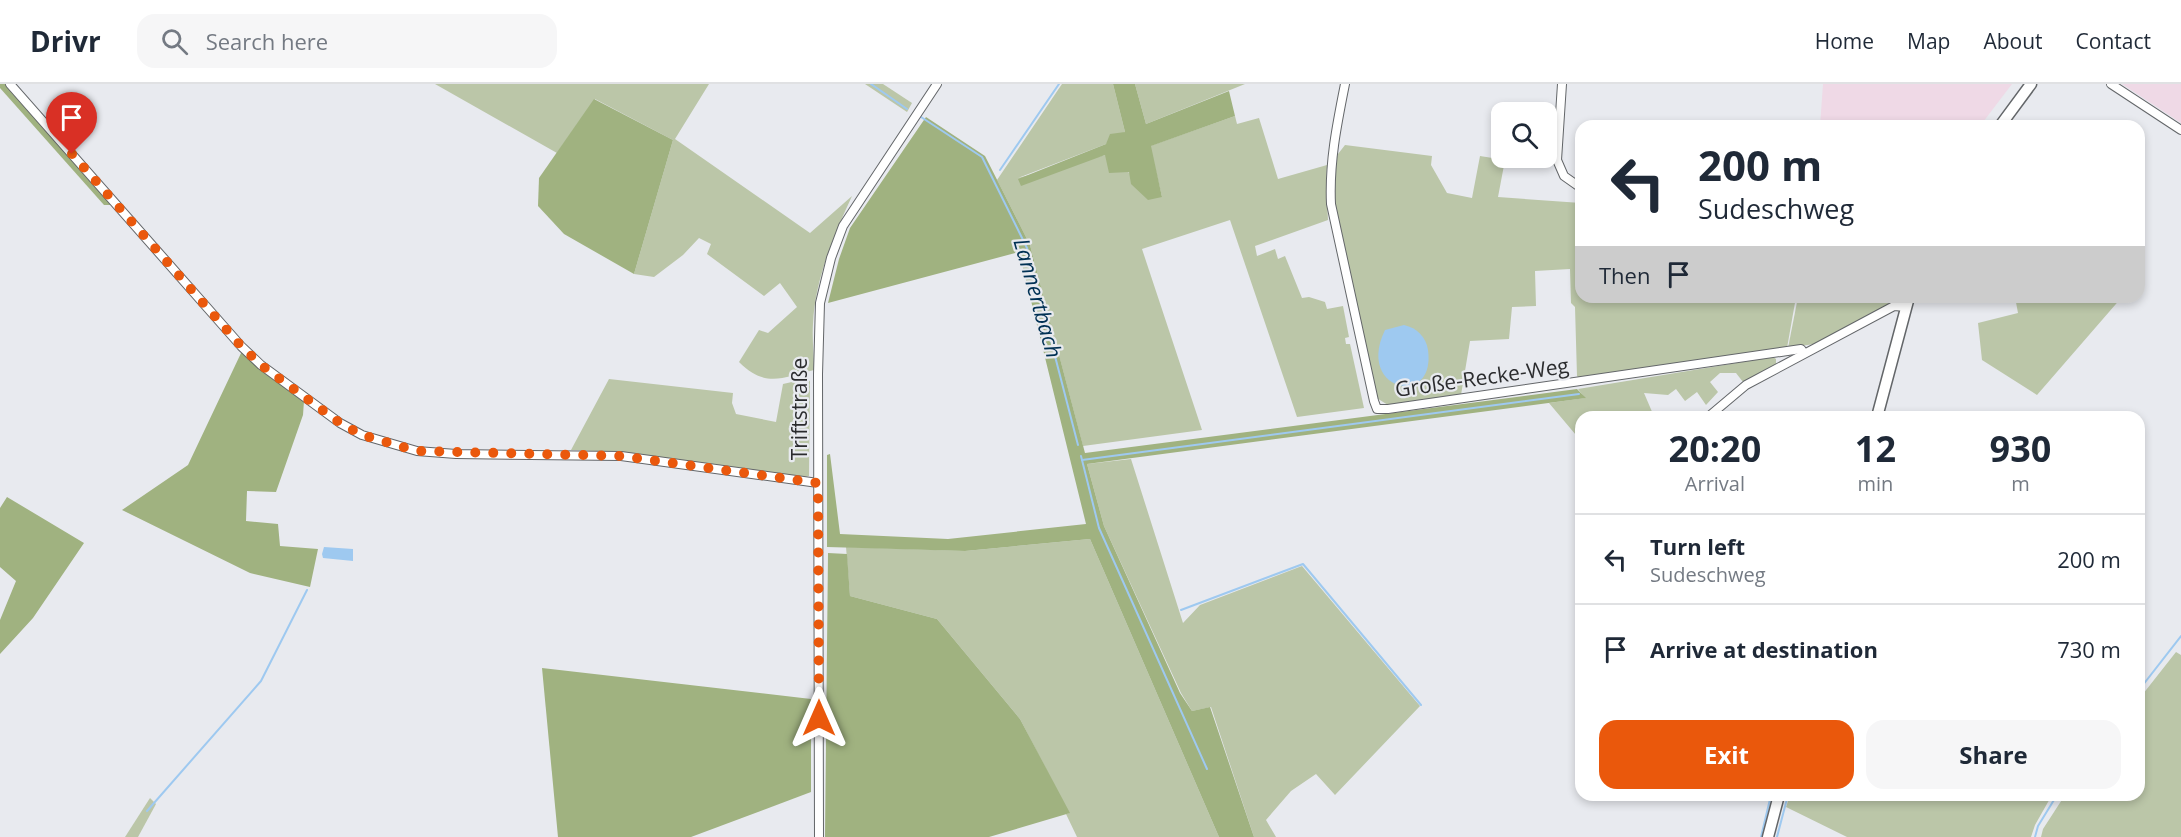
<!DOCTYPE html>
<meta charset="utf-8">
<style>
body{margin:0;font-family:"Open Sans",sans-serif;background:#f6f6f7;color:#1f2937;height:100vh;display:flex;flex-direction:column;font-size:22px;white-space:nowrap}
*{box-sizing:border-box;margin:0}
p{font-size:20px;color:#747a83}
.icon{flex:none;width:33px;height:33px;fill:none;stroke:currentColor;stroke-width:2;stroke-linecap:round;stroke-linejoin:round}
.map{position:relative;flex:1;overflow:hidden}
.details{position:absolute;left:1575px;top:327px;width:570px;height:390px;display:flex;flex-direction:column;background:#fff;border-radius:18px;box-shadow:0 3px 9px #0003}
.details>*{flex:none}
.banner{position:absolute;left:1575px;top:36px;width:570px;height:183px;border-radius:18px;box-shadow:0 3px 9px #0003;background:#fff;color:#1f2937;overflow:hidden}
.buttons{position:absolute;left:1491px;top:18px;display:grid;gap:12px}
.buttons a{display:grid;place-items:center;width:66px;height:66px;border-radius:12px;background:#fff;box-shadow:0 3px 9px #0003;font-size:30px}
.pin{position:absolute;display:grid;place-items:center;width:51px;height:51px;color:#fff;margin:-62px -26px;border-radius:50% 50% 50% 0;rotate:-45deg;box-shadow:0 0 6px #0007}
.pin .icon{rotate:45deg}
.me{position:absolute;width:66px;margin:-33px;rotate:0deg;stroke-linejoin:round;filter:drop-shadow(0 0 4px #0008)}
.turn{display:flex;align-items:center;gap:21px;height:126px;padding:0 24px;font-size:27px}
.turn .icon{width:78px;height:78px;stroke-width:2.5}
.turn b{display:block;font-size:42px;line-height:51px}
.then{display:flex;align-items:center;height:57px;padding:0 24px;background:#0003;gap:12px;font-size:22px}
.eta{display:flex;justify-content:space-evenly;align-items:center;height:102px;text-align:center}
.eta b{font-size:36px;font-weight:700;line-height:42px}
.action{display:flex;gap:12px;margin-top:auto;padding:12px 24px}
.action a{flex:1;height:69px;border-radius:18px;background:#ea580c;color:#fff;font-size:24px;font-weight:700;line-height:69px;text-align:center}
.action a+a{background:#f6f6f7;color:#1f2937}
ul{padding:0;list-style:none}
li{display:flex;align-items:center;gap:18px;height:90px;padding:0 24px;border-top:2px solid #e0e1e3}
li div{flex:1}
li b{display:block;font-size:22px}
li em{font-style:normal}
header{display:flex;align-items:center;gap:36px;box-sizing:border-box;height:84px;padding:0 30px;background:#fff;border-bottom:2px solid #e0e1e3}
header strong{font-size:28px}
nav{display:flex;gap:33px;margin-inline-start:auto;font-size:21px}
.search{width:420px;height:54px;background:#f6f6f7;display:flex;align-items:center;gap:15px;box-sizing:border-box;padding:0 21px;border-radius:18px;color:#747a83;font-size:22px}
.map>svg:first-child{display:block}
.industrial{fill:#efd9e6}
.green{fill:#bbc6a8}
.forest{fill:#a0b280}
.water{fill:#9ec9f0}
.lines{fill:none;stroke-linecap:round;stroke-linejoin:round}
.stream{stroke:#9ec9f0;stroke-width:2}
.minor-casing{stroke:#636669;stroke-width:10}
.major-casing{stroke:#636669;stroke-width:13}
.minor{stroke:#fff;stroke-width:8}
.major{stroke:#fff;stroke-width:10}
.route{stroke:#ea580c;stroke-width:10;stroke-dasharray:0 18}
.labels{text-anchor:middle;stroke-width:4.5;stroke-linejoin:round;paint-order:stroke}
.street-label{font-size:21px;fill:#2b2c2e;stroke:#e8eaef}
.water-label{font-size:22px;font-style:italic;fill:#003154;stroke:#e8eaef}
</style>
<header>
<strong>Drivr</strong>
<div class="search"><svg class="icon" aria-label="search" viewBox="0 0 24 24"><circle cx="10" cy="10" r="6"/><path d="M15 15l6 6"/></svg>Search here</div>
<nav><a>Home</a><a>Map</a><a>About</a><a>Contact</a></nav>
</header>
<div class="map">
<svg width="2181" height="753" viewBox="0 0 2181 753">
<rect width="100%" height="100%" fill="#e8eaef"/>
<g class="industrial">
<polygon points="1823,0 2012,0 1980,42 1820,42"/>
<polygon points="2122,0 2181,0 2181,39"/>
</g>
<g class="green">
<path d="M435,0H709L675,55L810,149L852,112C834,151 815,195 813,240C812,255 814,271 814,286C782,294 765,304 739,278L759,246L768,249L797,223L780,199L764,212L707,170L711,160L699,154L683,171L654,193L634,190L673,56L595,15L557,69Z"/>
<polygon points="865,0 883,0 912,19 907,28"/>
<polygon points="1062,0 1113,0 1125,48 1106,60 1018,94 1105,71 1162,113 1150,62 1235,32 1237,40 1259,34 1278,95 1327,81 1326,100 1328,136 1255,162 1257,172 1275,165 1278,175 1285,172 1302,214 1309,213 1325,218 1327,225 1343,222 1349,253 1345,254 1346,260 1350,260 1364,324 1297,333 1230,136 1142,165 1202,346 1083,362 1030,161 997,96"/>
<polygon points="1135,0 1245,0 1146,40"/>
<polygon points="1345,61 1432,72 1431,81 1447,109 1472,114 1480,72 1505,76 1498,113 1581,119 1581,213 1796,213 1787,264 1580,295 1577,292 1575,223 1571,219 1570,185 1535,187 1536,222 1512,223 1509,255 1470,257 1461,311 1388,321 1375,313 1335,122 1334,83 1338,70"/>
<polygon points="1798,213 1889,213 1888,221 1814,260 1788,264"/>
<polygon points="2015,213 2122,213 2037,311 1982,276 1978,239 2018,229"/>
<polygon points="1773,273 1776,275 1776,280 1743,298 1736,289 1720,289 1710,298 1718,308 1706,321 1697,308 1685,317 1676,305 1668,311 1644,309 1653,330 1649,333 1581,333 1581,357 1549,319 1585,314 1578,305"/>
<polygon points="609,295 733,309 732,319 736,330 776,338 783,300 805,295 810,297 809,392 805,393 622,368 571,366"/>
<polygon points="1131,375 1183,539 1200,521 1302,482 1420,622 1335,711 1316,690 1291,707 1266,736 1276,753 1254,753 1211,623 1192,627 1181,609 1104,442 1087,380"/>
<polygon points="1090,455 1219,753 1077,753 1066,730 1069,729 1020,635 937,535 850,512 846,463 965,467"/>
<polygon points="2176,568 2181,571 2181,753 2041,753 2043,745 2065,711 2139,711 2139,615"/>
<polygon points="1790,711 1894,711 1902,714 1904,711 2052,711 2035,741 2031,753 1847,753 1786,723"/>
<polygon points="150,714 156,720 138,753 125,753"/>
</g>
<g class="forest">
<polygon points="0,0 8,0 111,121 104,121 0,4"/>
<polygon points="1113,0 1135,0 1146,40 1229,7 1235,32 1151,62 1162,113 1148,116 1131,100 1129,88 1109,89 1105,71 1021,102 1018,95 1106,60 1110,50 1125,48"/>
<polygon points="594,15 673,56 634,190 564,150 538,122 539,94"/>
<polygon points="926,33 985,72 1030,161 1085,369 1577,305 1586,314 1087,380 1104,442 1180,609 1192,627 1210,623 1254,753 1219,753 1090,455 965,467 827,463 827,371 830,370 840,450 948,455 1086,440 1019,168 828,219 839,175 850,144"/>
<polygon points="242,267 304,317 303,331 276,408 247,407 246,437 278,440 280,462 318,465 310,503 250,489 122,426 188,381"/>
<polygon points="7,413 84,459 33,534 0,570 0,536 16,497 0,483 0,424"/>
<polygon points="828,469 847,470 850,512 937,535 1020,635 1070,729 989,753 825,753"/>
<polygon points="542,584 811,615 811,708 691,753 558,753"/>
</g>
<g class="water">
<path d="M1404,241C1417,244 1426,253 1428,266C1436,325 1355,307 1385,246Z"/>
<polygon points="324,463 353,465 353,477 323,474 322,470"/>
</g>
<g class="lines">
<g class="stream">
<polyline points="871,0 907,25"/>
<polyline points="921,33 982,73 1027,164 1078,361"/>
<polyline points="1000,86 1059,0"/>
<polyline points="1081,372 1099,444 1207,685"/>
<polyline points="1082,376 1579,310"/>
<polyline points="1181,526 1303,480 1421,621"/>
<polyline points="2139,606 2181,552"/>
<polyline points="147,727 261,597 307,506"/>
<polyline points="1761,753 1771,711"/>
<polyline points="1777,753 1788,711"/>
<polyline points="2035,753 2038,742 2057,711"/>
</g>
<defs>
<g id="minor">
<polyline points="10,0 241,262 261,281 340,339 362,351 417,367 456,370 621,372 818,399"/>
<path d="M1345,0C1337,40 1329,79 1331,120L1374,317L1377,325H1388L1801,265L1804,269"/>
<polyline points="1562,0 1557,76 1564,92 1581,104"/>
<polyline points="2111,0 2181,46"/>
<polyline points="1708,333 1746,301 1894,222 1906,223"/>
<polyline points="819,753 818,290 820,219 831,174 843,142 937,0"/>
</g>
<g id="major">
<polyline points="2000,42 2031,0"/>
<polyline points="1877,333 1909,213"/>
<polyline points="1768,753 1779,711"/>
</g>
</defs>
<use href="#minor" class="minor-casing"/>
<use href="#major" class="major-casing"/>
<use href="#minor" class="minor"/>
<use href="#major" class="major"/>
</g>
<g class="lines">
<polyline class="route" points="72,70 241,262 261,281 340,339 362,351 417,367 621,372 818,399 819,634"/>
</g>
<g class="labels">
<g class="street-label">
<text transform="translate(1482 294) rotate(-8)" y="7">Große-Recke-Weg</text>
<text transform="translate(800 325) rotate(-90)" y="7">Triftstraße</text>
</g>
<g class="water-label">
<text transform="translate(1038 214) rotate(74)" y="8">Lannertbach</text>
</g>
</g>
</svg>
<div class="buttons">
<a><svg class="icon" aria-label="search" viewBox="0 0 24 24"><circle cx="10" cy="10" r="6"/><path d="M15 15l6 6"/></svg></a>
</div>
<div class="pin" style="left:72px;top:70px;background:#d93025"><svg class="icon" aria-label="arrive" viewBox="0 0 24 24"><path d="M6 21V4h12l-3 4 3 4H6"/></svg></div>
<svg class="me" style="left:819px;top:634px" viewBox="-20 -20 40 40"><path d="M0-17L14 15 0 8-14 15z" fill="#ea580c" stroke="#fff" stroke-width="4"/></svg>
<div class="banner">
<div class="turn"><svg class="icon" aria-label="left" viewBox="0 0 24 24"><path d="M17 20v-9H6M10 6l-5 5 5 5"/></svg><div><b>200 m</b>Sudeschweg</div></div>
<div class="then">Then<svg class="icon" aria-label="arrive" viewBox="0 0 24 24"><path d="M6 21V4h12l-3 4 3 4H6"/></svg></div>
</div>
<section class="details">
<div class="eta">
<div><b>20:20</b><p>Arrival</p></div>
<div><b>12</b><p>min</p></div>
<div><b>930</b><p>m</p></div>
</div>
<ul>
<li><svg class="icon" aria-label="left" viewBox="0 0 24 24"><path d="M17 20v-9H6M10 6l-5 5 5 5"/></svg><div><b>Turn left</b><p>Sudeschweg</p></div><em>200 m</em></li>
<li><svg class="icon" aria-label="arrive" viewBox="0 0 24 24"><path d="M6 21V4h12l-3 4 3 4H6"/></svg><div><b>Arrive at destination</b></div><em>730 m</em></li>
</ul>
<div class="action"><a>Exit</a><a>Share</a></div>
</section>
</div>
